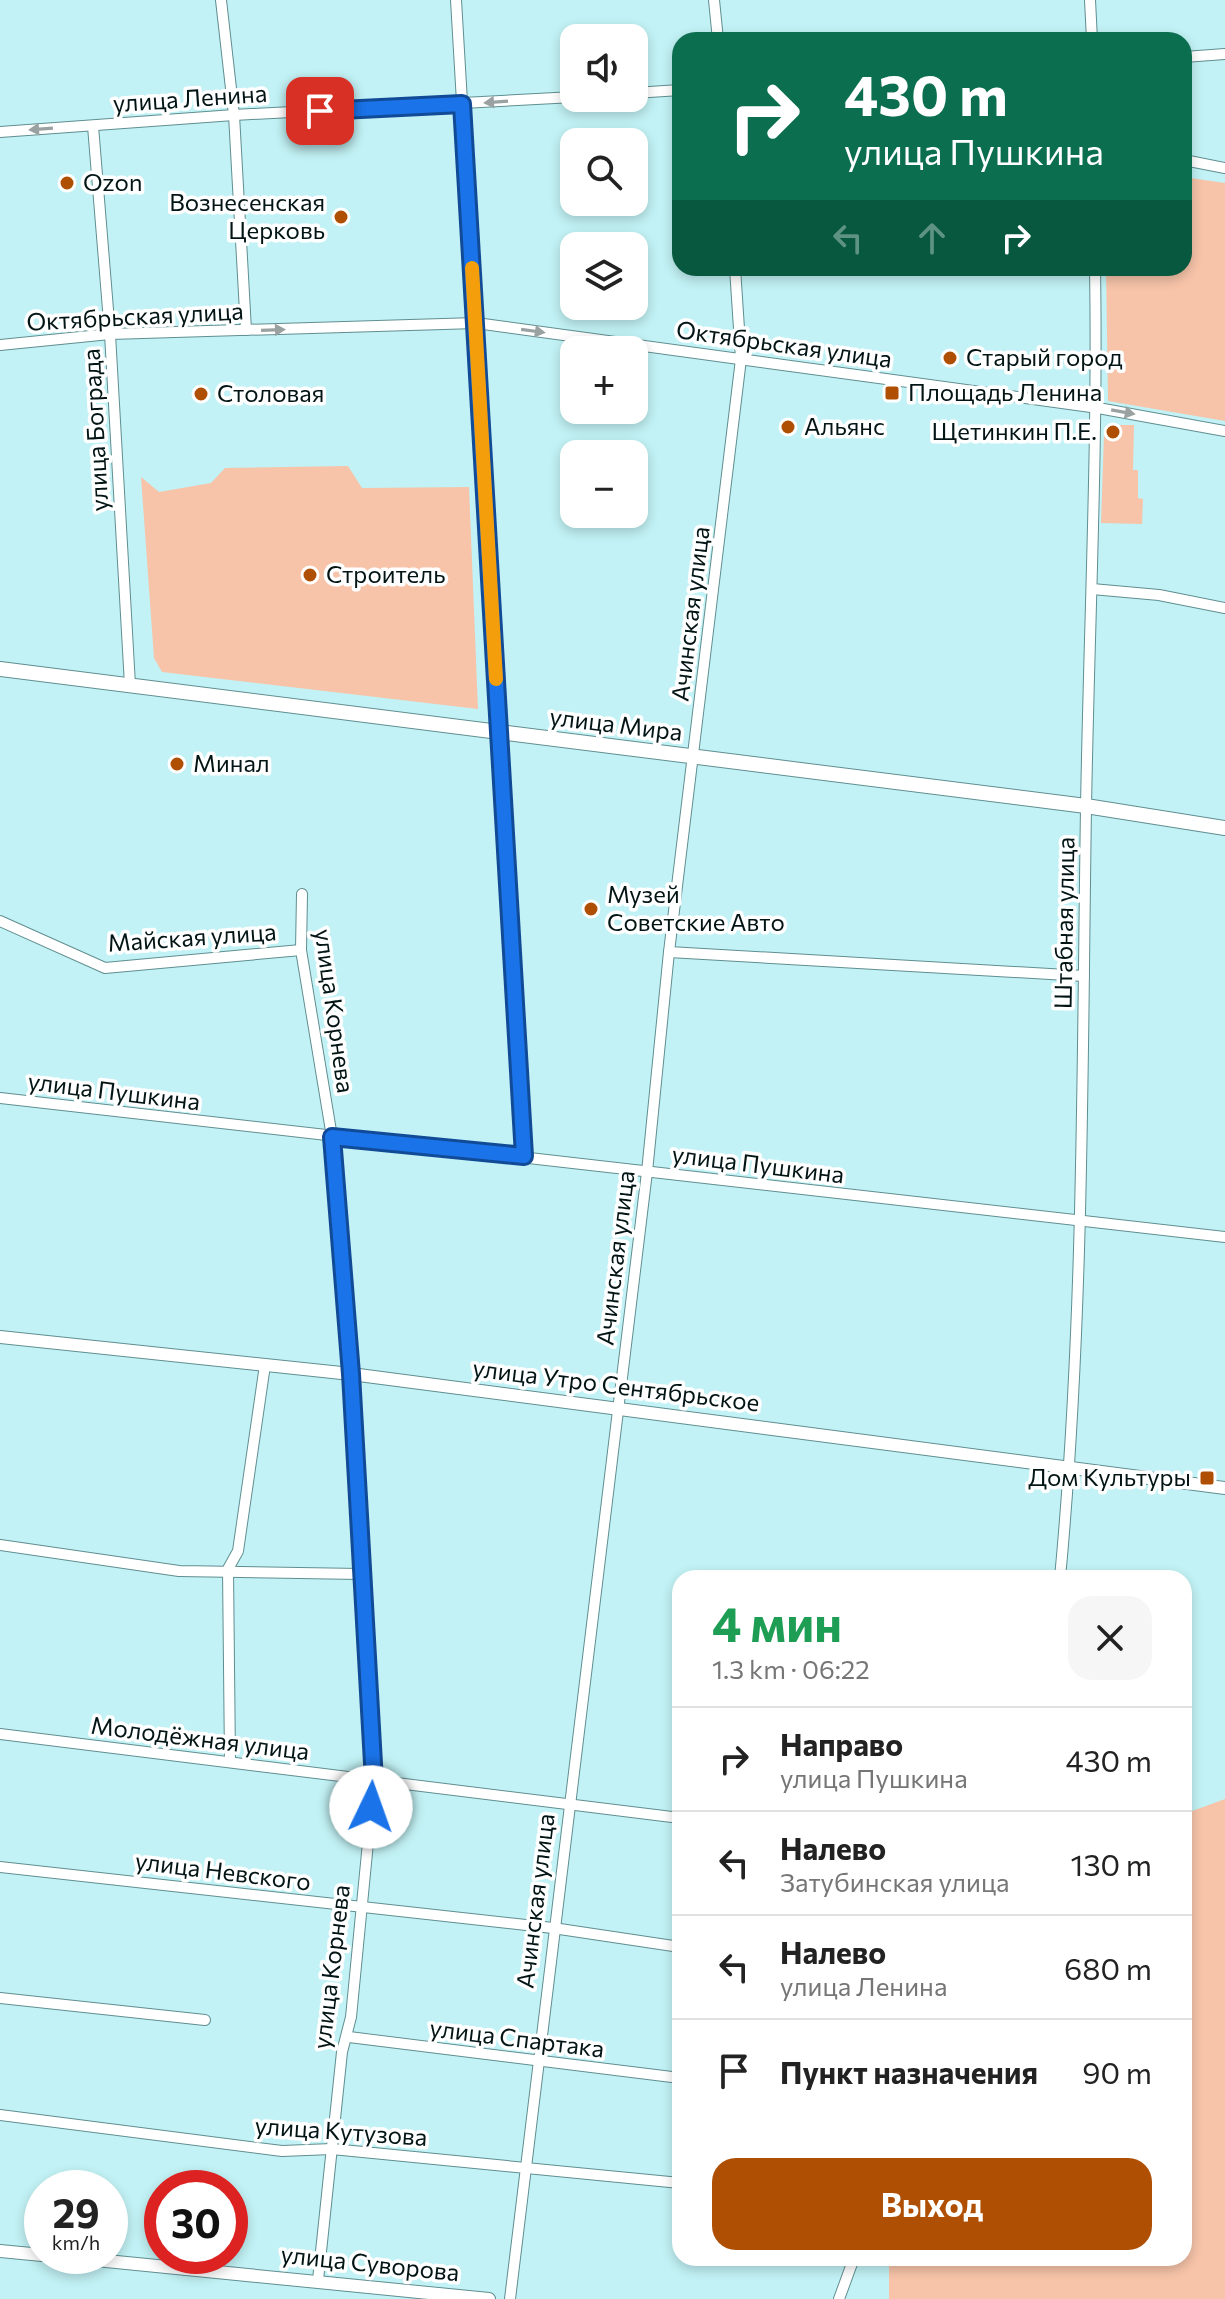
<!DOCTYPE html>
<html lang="ru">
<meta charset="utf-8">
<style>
body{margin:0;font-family:Commissioner,sans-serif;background:#f6f6f6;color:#222;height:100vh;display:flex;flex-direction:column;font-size:30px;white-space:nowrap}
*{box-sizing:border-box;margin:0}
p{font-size:26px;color:#767676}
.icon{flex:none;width:44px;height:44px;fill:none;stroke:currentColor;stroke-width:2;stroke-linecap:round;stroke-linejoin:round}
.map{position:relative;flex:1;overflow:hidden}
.sheet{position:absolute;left:672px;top:1570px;width:520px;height:696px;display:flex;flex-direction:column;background:#fff;border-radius:24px;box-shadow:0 4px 12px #0003}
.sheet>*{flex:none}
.guide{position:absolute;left:672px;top:32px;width:520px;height:244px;border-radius:24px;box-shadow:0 4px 12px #0003;background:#0b6e4f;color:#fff;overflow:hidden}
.buttons{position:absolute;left:560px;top:24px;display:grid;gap:16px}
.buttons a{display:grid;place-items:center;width:88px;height:88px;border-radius:16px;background:#fff;box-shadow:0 4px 12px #0003;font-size:40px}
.speed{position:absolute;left:24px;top:2170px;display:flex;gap:16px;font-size:40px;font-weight:700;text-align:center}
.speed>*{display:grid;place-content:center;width:104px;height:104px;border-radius:50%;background:#fff;box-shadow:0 4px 12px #0003;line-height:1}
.speed small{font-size:20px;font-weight:400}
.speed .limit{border:12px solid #d22;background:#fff;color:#111}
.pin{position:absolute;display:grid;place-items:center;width:68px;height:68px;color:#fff;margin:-34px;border-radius:16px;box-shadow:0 4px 12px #0006}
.me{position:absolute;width:88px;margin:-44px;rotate:3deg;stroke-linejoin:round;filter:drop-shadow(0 0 6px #0008)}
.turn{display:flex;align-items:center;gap:28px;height:168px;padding:0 40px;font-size:36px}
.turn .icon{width:104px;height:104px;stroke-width:2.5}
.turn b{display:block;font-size:56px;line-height:68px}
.lanes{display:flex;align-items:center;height:76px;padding:0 40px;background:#0003;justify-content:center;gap:40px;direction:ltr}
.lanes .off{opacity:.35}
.round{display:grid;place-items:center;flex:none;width:84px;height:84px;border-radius:24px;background:#f6f6f6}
.head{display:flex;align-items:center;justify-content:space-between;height:136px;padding:0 40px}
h1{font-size:48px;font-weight:700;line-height:60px;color:#1e9e55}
.button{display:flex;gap:16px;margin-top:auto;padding:16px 40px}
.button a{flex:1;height:92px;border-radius:24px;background:#af4f03;color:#fff;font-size:32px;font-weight:700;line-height:92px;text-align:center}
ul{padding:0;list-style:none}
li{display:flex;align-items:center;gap:24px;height:104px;padding:0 40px;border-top:2px solid #e0e0e0}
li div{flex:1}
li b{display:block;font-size:30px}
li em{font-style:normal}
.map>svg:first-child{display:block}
.green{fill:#f7c4a9}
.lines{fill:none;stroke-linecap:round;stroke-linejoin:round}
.minor-casing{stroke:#608e90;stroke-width:12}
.tertiary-casing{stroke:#608e90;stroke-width:14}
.secondary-casing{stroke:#608e90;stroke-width:16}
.minor{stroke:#fff;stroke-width:10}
.tertiary{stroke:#fff;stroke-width:12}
.secondary{stroke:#fff;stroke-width:14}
.oneway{fill:#9aa1a1}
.route-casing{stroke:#114b97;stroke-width:20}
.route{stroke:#1a73e8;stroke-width:14}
.slow{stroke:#f59e0b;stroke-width:14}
.poi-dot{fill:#af4f03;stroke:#fff;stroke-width:3}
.labels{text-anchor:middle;stroke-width:7;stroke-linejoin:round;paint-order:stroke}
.street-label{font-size:24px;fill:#031415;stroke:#fff}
.poi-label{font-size:24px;fill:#031415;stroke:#fff;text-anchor:start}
</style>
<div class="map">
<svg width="1225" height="2299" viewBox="0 0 1225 2299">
<rect width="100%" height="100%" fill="#c2f2f5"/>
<g class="green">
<polygon points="1184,177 1225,183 1225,421 1108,401 1106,268 1184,268"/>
<polygon points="1119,425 1134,425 1133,470 1138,470 1138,498 1143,499 1142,524 1101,523 1104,435"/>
<polygon points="348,466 362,488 469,487 478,709 162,672 154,658 141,477 159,492 211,483 225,468"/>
<polygon points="1225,1799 1225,2299 889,2299 889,2258 1184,2258 1184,1814"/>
</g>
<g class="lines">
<defs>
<g id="minor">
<polyline points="221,0 234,115 246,330"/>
<polyline points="456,0 524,1156"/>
<polyline points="714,0 718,40"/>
<polyline points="1090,0 1092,40"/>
<polyline points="1184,57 1225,54"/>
<polyline points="634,93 680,90"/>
<polyline points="93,126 110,334 130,685"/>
<polyline points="0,132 234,115 574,97"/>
<polyline points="1184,160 1225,168"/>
<polyline points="0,345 110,334 476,323 1098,408 1225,431"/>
<polyline points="1092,589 1159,595 1225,608"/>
<polyline points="302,894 301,950 332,1137 351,1374 374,1781 351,2017 342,2052 318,2280"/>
<polyline points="0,921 105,968 301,950"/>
<polyline points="669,952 1084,976"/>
<polyline points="0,1098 1225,1237"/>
<polyline points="0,1545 179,1571 360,1574"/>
<path d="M1060,1578C1084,1322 1082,1065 1086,808C1089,628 1098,448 1095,268"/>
<polyline points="0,1734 680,1818"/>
<polyline points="230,1762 228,1569 238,1551 265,1365"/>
<polyline points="0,1867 553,1928 680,1947"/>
<polyline points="0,1998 205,2020"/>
<polyline points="349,2037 680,2078"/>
<polyline points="0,2115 282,2151 332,2149 680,2183"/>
<polyline points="510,2299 647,1172 669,952 741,359 735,268"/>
<polyline points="839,2299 854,2258"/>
</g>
<g id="tertiary">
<polyline points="0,1337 351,1374 1225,1488"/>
<polyline points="0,2251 42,2255"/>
<polyline points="56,2256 489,2299"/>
</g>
<polyline id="secondary" points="0,669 1086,806 1225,828"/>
</defs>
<use href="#minor" class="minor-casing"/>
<use href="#tertiary" class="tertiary-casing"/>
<use href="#secondary" class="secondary-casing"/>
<use href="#minor" class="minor"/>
<use href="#tertiary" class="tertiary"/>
<use href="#secondary" class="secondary"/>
</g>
<defs><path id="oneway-solid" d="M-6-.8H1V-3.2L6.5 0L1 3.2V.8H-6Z" transform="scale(2)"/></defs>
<g class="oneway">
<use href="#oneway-solid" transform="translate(496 102) rotate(176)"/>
<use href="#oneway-solid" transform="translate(41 129) rotate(176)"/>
<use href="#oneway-solid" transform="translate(273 330) rotate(-2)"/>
<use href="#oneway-solid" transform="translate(533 331) rotate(8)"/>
<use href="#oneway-solid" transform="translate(1123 412) rotate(10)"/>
</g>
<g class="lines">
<defs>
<polyline id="route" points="320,111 462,104 524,1156 332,1137 351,1374 374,1781 371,1807"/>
</defs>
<use href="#route" class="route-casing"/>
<use href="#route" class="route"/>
<polyline class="slow" points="472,268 496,679"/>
</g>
<g class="poi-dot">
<circle cx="67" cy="183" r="8"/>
<circle cx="341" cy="217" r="8"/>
<circle cx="950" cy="358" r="8"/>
<rect x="884" y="385" width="16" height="16" rx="4"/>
<circle cx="201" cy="394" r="8"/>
<circle cx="788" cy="427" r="8"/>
<circle cx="1113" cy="432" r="8"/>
<circle cx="310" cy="575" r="8"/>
<circle cx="177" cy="764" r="8"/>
<circle cx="591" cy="909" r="8"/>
<rect x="1199" y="1470" width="16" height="16" rx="4"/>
</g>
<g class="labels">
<g class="street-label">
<text transform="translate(190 99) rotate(-4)" y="8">улица Ленина</text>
<text transform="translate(135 317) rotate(-3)" y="8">Октябрьская улица</text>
<text transform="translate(784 345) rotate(8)" y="8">Октябрьская улица</text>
<text transform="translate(96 430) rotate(-93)" y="8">улица Бограда</text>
<text transform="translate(691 614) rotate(-83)" y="8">Ачинская улица</text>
<text transform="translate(616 725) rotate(7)" y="8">улица Мира</text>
<text transform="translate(1065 923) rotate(-89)" y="8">Штабная улица</text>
<text transform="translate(192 938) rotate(-4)" y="8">Майская улица</text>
<text transform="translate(334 1011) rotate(82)" y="8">улица Корнева</text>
<text transform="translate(114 1092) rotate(7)" y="8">улица Пушкина</text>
<text transform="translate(758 1165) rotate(7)" y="8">улица Пушкина</text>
<text transform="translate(616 1258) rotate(-83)" y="8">Ачинская улица</text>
<text transform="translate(616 1386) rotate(7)" y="8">улица Утро Сентябрьское</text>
<text transform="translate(200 1739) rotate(7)" y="8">Молодёжная улица</text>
<text transform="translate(223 1872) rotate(7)" y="8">улица Невского</text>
<text transform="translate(536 1901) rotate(-83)" y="8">Ачинская улица</text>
<text transform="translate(332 1967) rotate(-83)" y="8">улица Корнева</text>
<text transform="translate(517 2039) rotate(7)" y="8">улица Спартака</text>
<text transform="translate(341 2132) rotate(4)" y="8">улица Кутузова</text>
<text transform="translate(370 2264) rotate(6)" y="8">улица Суворова</text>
</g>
<g class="poi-label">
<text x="83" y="191">Ozon</text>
<text x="325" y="211" text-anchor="end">Вознесенская<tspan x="325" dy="28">Церковь</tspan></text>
<text x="966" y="366">Старый город</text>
<text x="908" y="401">Площадь Ленина</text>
<text x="217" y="402">Столовая</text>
<text x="804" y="435">Альянс</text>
<text x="1097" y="440" text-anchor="end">Щетинкин П.Е.</text>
<text x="326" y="583">Строитель</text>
<text x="193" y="772">Минал</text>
<text x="607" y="903">Музей<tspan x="607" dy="28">Советские Авто</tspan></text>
<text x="1191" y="1486" text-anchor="end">Дом Культуры</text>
</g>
</g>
</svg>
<div class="buttons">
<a><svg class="icon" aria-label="sound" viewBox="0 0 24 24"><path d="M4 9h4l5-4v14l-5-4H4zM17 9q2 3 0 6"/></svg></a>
<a><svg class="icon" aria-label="search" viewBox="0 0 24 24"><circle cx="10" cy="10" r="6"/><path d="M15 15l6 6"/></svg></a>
<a><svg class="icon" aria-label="layers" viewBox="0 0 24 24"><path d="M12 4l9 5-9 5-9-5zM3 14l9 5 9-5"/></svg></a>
<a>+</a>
<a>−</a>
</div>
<div class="speed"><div>29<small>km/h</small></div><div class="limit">30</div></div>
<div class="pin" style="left:320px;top:111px;background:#d93025"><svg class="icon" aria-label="arrive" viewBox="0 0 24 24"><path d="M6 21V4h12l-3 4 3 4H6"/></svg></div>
<svg class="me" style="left:371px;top:1807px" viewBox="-20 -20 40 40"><circle r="19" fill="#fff"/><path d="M0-13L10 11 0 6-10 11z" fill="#1a73e8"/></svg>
<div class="guide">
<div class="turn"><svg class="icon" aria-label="right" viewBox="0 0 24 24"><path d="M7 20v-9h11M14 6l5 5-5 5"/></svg><div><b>430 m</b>улица Пушкина</div></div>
<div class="lanes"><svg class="icon off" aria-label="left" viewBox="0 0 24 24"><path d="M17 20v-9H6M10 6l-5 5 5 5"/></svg><svg class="icon off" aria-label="ahead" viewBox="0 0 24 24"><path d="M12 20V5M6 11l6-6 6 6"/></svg><svg class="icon" aria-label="right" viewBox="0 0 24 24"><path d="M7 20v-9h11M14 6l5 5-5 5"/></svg></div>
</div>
<section class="sheet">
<div class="head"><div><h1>4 мин</h1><p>1.3 km · 06:22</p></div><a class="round"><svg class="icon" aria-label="close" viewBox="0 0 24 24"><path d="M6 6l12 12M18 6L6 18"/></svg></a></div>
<ul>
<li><svg class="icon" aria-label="right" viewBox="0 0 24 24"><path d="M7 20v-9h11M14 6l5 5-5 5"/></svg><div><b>Направо</b><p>улица Пушкина</p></div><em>430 m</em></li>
<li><svg class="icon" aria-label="left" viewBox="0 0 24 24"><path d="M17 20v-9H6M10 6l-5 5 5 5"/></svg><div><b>Налево</b><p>Затубинская улица</p></div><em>130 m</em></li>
<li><svg class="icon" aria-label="left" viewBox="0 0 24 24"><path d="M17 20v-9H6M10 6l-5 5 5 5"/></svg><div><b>Налево</b><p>улица Ленина</p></div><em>680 m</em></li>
<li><svg class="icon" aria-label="arrive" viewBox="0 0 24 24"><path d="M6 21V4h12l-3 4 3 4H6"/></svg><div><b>Пункт назначения</b></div><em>90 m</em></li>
</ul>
<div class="button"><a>Выход</a></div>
</section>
</div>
